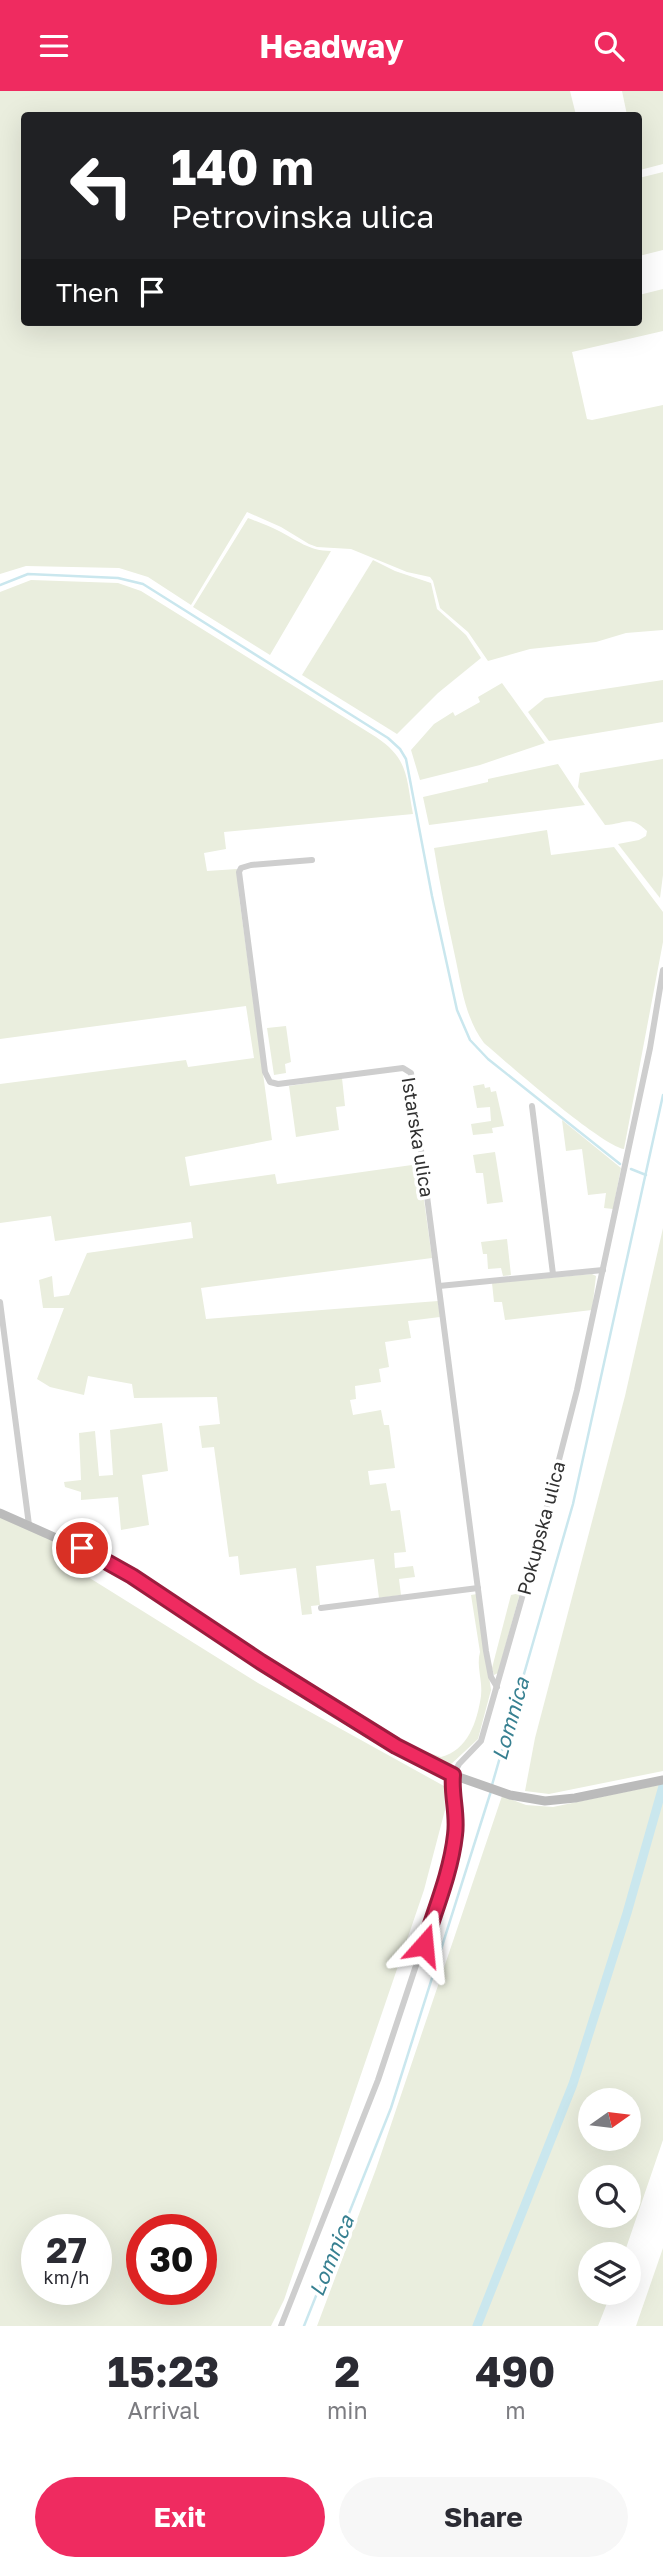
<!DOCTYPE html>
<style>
body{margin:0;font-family:"Golos Text",sans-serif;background:#f7f7f7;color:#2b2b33;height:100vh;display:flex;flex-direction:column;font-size:26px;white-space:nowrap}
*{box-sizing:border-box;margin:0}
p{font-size:23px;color:#7c7c81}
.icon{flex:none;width:38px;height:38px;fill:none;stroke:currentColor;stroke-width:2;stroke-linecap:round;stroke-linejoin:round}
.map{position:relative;height:2235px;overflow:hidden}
.details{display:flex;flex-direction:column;background:#fff;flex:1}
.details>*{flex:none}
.top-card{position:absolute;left:21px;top:21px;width:621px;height:214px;border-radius:7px;box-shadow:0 7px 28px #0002;background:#202124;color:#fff;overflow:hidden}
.needle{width:46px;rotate:76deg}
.tools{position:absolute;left:578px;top:1997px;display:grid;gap:14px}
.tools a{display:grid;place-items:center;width:63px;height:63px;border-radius:50%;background:#fff;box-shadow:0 7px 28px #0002;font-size:35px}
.speed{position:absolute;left:21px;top:2123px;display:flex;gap:14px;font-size:35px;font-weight:700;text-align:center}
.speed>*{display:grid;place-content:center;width:91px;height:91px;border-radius:50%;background:#fff;box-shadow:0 7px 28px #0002;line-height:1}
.speed small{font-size:18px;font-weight:400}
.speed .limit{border:10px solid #d22;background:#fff;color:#111}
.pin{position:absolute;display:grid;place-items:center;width:60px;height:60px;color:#fff;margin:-30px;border:4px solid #fff;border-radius:50%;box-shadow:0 2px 7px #0007}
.me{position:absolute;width:77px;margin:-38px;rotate:18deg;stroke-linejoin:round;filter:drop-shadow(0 0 5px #0008)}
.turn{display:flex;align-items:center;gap:24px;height:147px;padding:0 35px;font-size:32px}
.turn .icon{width:91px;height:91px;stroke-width:2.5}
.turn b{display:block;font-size:49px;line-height:60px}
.then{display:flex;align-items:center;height:66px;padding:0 35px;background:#0003;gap:14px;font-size:26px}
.eta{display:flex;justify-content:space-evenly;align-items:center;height:119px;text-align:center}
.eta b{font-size:42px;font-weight:700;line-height:49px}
.cta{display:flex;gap:14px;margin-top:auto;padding:14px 35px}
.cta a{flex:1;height:80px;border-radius:42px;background:#ef2b60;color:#fff;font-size:28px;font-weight:700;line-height:80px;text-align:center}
.cta a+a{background:#f7f7f7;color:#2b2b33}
header{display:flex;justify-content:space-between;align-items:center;height:91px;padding:0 35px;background:#ef2b60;color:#fff;font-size:32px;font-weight:700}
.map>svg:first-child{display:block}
.green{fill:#eaeede;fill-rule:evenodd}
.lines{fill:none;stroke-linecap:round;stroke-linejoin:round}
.stream{stroke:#cae7ee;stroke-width:2.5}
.canal{stroke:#cae7ee;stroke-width:9}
.street{stroke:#cecece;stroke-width:6}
.secondary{stroke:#bbb;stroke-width:9}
.route-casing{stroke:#9b1c3e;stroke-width:18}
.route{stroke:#ef2b60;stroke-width:12}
.labels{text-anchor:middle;stroke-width:7;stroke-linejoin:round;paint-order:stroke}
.street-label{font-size:19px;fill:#313131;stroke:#fff}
.water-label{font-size:21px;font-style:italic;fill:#378091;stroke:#fff}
</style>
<header><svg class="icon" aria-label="menu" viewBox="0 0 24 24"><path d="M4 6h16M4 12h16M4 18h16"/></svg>Headway<svg class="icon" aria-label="search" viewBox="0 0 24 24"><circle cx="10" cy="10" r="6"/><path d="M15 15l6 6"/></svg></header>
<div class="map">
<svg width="663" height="2235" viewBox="0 0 663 2235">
<rect width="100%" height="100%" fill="#fff"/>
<g class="green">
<polygon points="0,0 570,0 576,24 24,24 24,231 639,231 639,204 663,198 663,240 572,261 587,328 592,329 663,314 663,539 626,542 596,551 530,558 488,570 468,541 440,517 433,490 430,486 407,481 351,458 317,456 309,453 281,436 247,421 191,514 148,486 119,477 26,475 0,483"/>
<polygon points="622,0 663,0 663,73 640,79 639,24 627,24"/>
<polygon points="663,81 663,159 639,165 639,87"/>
<path d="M248,427C258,431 269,435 279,440C297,449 309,460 331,460L270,564L193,516Z"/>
<polygon points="373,469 395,480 431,492 437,518 466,544 481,567 438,602 397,643 302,584"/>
<path d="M31,489L118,492L141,500L376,646C409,668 406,686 413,723L224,741L226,758L204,762L207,780L237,778L239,805L272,1049L185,1066L190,1095L275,1083L277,1093L419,1073L432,1167L201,1197L206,1228L438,1210L440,1226L408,1230L411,1247L385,1251L389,1276L379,1278L381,1291L355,1295L356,1308L350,1309L353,1324L381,1319L384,1334H389L395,1377L368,1380L370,1394L386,1392L391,1420L400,1419L406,1461L394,1462L395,1477L413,1475L415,1486L399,1488L401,1504L379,1507L374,1468L316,1475L320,1514L311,1515L312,1523L302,1524L296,1477L240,1484L238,1465L229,1466L214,1356L202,1357L199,1335L220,1333L217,1306L134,1307L132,1293L88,1285L84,1304L50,1296L37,1288L64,1217H43L39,1189L52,1185L54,1206L69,1204L87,1162L193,1147L191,1131L55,1150L51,1125L0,1132V993L186,969L188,976L254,967L246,915L0,948V501Z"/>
<polygon points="663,589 663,631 549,650 528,621 545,607"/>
<polygon points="502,592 545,652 480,674 420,689 411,659 434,633 453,621 455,625 480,611 478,606"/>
<path d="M663,668V784L660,807L618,753L639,749L646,745L647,740C629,723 626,733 605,734L578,696L580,682Z"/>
<polygon points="558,673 585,714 429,734 423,706 488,691 488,688"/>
<path d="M547,739L551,764L614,756L663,821V851L624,1058C602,1055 507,972 484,952C466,928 462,899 456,870C448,833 440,795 434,757Z"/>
<polygon points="286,935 291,971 285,973 286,982 274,984 267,937"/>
<polygon points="342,987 345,1015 336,1016 339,1039 296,1046 289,995"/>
<polygon points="484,993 485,997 490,996 491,1001 496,1000 504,1035 492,1037 493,1042 473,1044 471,1033 491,1030 490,1016 477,1017 473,995"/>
<polygon points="562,1029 621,1077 613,1118 604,1117 606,1102 588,1104 582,1058 566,1060"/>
<polygon points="495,1061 503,1111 487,1113 483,1082 476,1082 473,1064"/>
<polygon points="663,1137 663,1680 549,1703 525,1700 535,1647 625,1305"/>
<polygon points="507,1148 511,1184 503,1185 501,1177 488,1178 487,1163 483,1163 481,1151"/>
<polygon points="592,1183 596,1185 592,1219 505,1229 502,1211 494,1211 492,1192"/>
<polygon points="162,1332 168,1380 142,1384 149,1434 121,1439 118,1406 81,1409 81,1401 65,1396 64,1391 81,1389 79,1342 95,1340 99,1385 113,1384 110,1339"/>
<path d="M0,1426L72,1458L64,1471L258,1592L444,1695L445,1719L424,1799L284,2209L271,2235H0ZM37,2138H96V2198H37ZM142,2138H201V2198H142Z"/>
<polygon points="520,1502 498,1582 494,1584 492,1577 511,1504"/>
<path d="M477,1503L491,1599L478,1648L448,1676L422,1664L421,1659L441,1666C468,1659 477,1631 481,1605C483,1590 476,1575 480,1561L471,1504Z"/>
<path d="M663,1693V2049L624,2163H590V2202H611L598,2235H317L376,2078L502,1705L526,1714L553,1716ZM590,2009H628V2048H590ZM590,2086H628V2124H590Z"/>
<polygon points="663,2157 663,2235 636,2235"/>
</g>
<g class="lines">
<g class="stream">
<polyline points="0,494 28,483 118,487 143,493 388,647 400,658 406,668 432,805 457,919 470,949 488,968 620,1073"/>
<polyline points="631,1078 646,1084"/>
<polyline points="492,1694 573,1413 663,1004"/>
<polyline points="304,2235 391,2017 491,1700"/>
</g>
<polyline class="canal" points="477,2235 573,1993 627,1822 663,1695"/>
<g class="street">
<polyline points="312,769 251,774 241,777 239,781 265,981 270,991 278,993 403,977 411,982 486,1560 491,1586 497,1596"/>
<polyline points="532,1015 553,1183"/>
<polyline points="439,1195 603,1179"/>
<polyline points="0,1211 29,1434"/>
<polyline points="321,1517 478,1497"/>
<polyline points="281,2235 378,1989 445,1787 455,1745 456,1727 452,1697 453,1684 459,1673 481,1650 537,1454 577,1299 650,957 663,879"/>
</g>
<polyline class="secondary" points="0,1422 101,1467 261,1571 396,1655 453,1684 510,1704 545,1710 575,1707 663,1689"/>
</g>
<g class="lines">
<defs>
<path id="route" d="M82,1457L132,1485L261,1571L396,1655L453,1684C451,1704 458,1723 455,1744C451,1781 435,1819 424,1854"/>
</defs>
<use href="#route" class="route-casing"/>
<use href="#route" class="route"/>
</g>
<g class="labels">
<g class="street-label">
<text transform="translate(418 1046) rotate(81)" y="7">Istarska ulica</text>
<text transform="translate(541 1437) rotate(-75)" y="7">Pokupska ulica</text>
</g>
<g class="water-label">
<text transform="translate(511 1628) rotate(-74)" y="7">Lomnica</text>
<text transform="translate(332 2165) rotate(-68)" y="7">Lomnica</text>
</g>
</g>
</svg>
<div class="tools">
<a><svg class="needle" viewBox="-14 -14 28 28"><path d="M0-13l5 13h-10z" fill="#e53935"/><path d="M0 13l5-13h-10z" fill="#7c7c81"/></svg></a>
<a><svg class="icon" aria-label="search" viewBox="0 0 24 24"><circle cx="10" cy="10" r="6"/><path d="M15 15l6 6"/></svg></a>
<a><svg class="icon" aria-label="layers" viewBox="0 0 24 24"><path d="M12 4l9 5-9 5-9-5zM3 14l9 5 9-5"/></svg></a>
</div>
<div class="speed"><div>27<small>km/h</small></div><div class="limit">30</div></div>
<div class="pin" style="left:82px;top:1457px;background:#d93025"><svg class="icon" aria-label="arrive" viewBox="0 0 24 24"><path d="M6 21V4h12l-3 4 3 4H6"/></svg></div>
<svg class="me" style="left:424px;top:1854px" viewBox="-20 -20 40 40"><path d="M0-17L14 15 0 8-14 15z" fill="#ef2b60" stroke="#fff" stroke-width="4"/></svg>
<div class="top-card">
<div class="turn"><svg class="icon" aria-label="left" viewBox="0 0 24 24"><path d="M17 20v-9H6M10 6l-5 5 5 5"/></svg><div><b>140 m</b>Petrovinska ulica</div></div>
<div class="then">Then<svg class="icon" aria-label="arrive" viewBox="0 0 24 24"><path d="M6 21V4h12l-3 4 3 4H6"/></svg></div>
</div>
</div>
<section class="details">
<div class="eta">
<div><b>15:23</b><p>Arrival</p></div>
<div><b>2</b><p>min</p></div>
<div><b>490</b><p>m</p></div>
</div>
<div class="cta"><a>Exit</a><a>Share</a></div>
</section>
